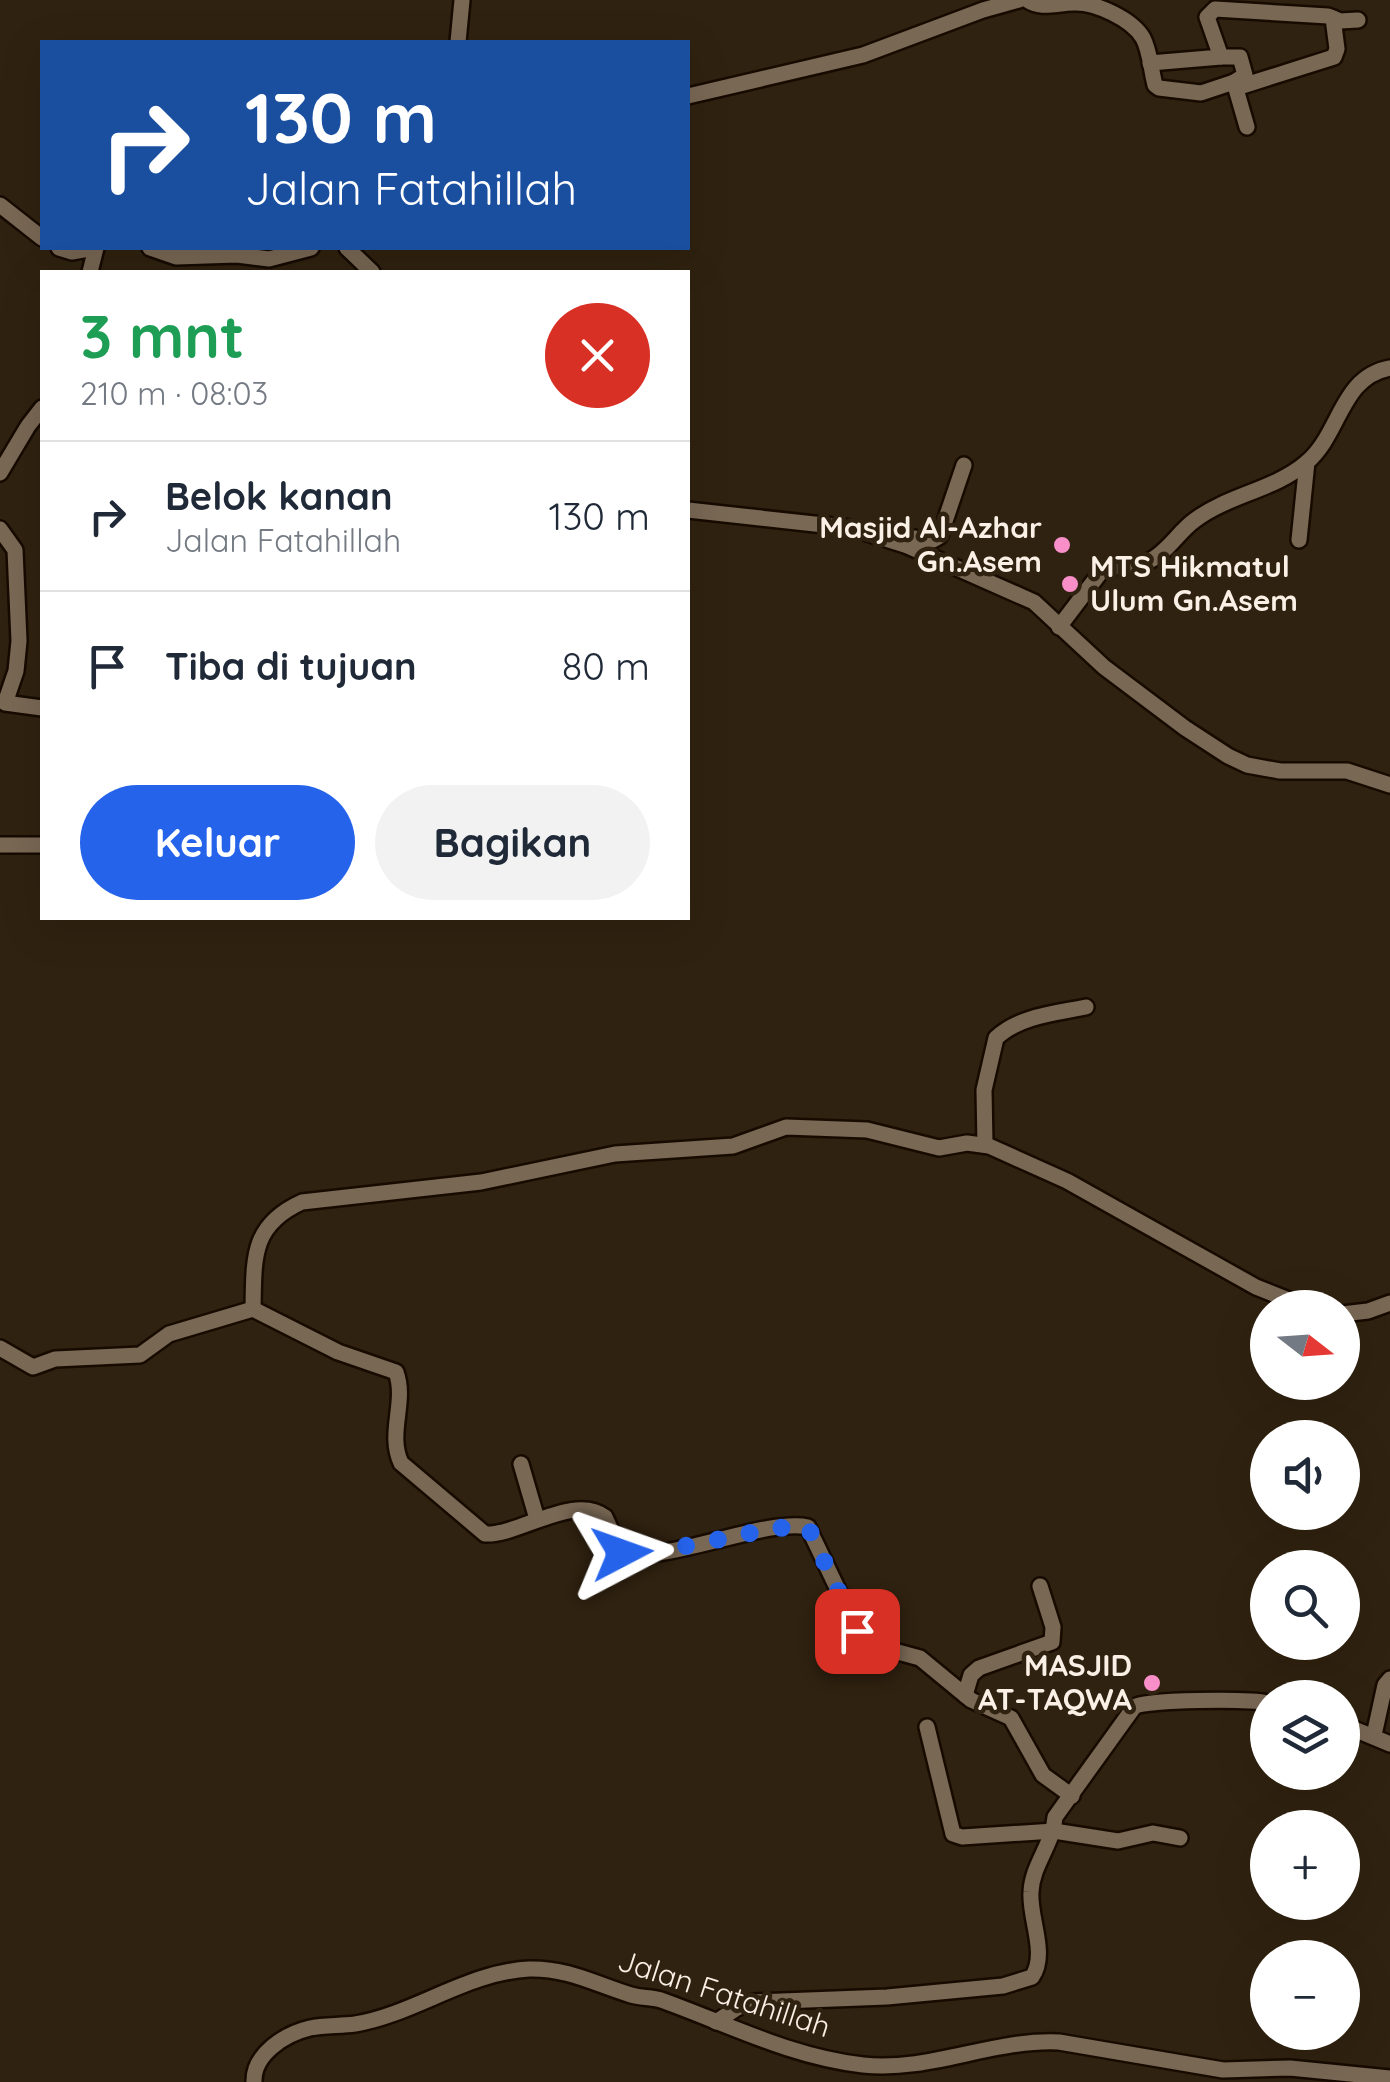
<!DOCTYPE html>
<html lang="id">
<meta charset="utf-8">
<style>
body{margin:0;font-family:Quicksand,sans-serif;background:#f2f2f3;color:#1f2937;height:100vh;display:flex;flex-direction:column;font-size:38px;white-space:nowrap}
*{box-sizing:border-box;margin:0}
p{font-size:32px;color:#747a83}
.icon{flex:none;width:55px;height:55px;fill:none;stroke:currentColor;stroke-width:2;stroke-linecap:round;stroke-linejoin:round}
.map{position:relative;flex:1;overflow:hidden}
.panel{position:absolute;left:40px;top:270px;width:650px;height:650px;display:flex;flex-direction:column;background:#fff;border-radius:0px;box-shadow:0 10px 40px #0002}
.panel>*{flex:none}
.top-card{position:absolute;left:40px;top:40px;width:650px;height:210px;border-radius:0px;box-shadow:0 10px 40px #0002;background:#1a4fa0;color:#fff;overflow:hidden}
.needle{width:65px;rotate:107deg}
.buttons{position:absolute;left:1250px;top:1290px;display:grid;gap:20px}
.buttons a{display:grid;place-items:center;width:110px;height:110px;border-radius:50%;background:#fff;box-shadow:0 10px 40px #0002;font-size:50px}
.pin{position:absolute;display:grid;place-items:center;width:85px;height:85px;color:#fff;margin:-42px;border-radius:20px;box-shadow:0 5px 15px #0006}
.me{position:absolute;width:110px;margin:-55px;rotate:86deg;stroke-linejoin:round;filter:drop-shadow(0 0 8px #0008)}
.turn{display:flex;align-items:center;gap:35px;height:210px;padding:0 40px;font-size:45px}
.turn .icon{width:130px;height:130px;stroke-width:2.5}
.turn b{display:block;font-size:70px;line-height:85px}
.round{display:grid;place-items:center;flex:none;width:105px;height:105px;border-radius:52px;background:#f2f2f3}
.head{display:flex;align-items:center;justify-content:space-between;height:170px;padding:0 40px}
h1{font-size:60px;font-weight:700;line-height:75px;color:#1e9e55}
.primary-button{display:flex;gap:20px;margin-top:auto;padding:20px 40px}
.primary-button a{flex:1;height:115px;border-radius:60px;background:#2563eb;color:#fff;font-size:40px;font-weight:700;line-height:115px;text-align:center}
.primary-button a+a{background:#f2f2f3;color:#1f2937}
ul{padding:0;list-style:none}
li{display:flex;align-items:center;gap:30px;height:150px;padding:0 40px;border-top:2px solid #e0e1e3}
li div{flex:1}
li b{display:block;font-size:38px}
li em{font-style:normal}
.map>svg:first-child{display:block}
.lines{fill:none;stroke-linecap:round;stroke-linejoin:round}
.minor-casing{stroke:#170b00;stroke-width:20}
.minor{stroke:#796854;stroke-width:15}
.route{stroke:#2563eb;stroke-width:18;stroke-dasharray:0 32.4}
.poi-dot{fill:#f98fc9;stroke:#302210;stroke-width:4}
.labels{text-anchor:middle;stroke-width:9;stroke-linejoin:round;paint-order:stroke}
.poi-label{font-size:30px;font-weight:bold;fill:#faf0e5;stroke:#302210;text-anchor:end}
.street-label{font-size:30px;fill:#faf0e5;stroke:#302210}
</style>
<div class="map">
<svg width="1390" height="2082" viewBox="0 0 1390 2082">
<rect width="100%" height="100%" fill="#302210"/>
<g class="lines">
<defs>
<g id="minor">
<path d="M1027,0C1042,10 1056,3 1074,3C1095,2 1132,19 1143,38C1150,51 1151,70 1155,85L1159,88L1201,93L1234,82L1247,127"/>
<polyline points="458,42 462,0"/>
<polyline points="1221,57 1240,57 1245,75 1234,82"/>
<polyline points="1150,63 1221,57 1207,17 1215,9 1328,16 1340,21 1358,20"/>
<polyline points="1236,88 1334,57 1337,49 1333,18"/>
<polyline points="688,96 863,55 983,10 1019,0"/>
<polyline points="0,205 42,238"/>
<polyline points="59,248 72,252 94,248"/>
<polyline points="150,248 176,257 237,255 269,259 311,248"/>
<polyline points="347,248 372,272"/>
<polyline points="90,272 96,248"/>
<polyline points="0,473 28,426 42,408"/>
<polyline points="688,510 851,528 905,545 1034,602 1104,667 1185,728 1228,756 1247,765 1280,771 1347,771 1390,785"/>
<polyline points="0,529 15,550 19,641 16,671 5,703 42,708"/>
<polyline points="1299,540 1307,462"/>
<polyline points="905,545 913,538 933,540 940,536 964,465"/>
<path d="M1059,627L1103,569C1118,564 1134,568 1149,561C1167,553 1179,531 1195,520C1228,495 1274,490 1306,463C1341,434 1340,377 1390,368"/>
<polyline points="0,845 42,845"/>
<path d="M985,1144L984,1090L996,1038C1019,1016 1056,1013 1086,1007"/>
<path d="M253,1309C254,1258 251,1225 302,1202L481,1182L615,1154L733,1146L786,1127L867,1130L939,1148L967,1143L989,1146L1067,1181L1256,1287L1309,1308"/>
<polyline points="1342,1314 1368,1311 1390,1303"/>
<path d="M0,1348L33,1367L55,1359L140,1355L169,1334L253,1309L338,1352L396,1372C407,1402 387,1433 401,1463L485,1534C518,1536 574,1493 605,1517L620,1550C655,1569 764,1517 808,1527L861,1638L876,1646L920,1658L971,1700L1011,1718L1043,1775L1072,1796"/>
<polyline points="521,1464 537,1519"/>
<polyline points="965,1695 971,1675 979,1668 1052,1642 1053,1627 1040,1586"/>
<polyline points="1342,1724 1390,1744"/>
<polyline points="927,1727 953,1834 962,1837 1054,1831 1118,1841 1153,1833 1180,1838"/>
<polyline points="1374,1735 1385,1685 1390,1679"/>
<path d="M716,2022L737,2008L753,2002L887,1997L1003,1986L1032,1977C1048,1954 1029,1918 1031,1892C1032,1865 1053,1844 1055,1817L1134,1707C1145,1699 1250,1699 1268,1703"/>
<path d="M254,2082C253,2054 285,2034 310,2028C324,2025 340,2026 355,2024C415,2014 467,1972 529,1969C568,1968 595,1984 631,1995C641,1998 651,1997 661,2000C728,2024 791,2057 863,2065C931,2072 992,2039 1059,2042L1223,2070L1290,2068L1390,2078"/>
</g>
</defs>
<use href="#minor" class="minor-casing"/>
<use href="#minor" class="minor"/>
</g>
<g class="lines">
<polyline class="route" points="622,1553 650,1553 776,1528 808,1527 857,1631"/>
</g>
<g class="poi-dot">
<circle cx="1062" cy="545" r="10"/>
<circle cx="1070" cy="584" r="10"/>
<circle cx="1152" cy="1683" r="10"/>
</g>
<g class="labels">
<g class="poi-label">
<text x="1042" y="538">Masjid Al-Azhar<tspan x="1042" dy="34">Gn.Asem</tspan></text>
<text x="1090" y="577" text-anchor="start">MTS Hikmatul<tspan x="1090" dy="34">Ulum Gn.Asem</tspan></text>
<text x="1132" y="1676">MASJID<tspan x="1132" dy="34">AT-TAQWA</tspan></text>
</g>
<g class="street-label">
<text transform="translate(724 1994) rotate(18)" y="10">Jalan Fatahillah</text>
</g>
</g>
</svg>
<div class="buttons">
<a><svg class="needle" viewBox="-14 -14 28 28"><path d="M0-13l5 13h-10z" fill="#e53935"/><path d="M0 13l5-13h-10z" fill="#747a83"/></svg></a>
<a><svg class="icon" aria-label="sound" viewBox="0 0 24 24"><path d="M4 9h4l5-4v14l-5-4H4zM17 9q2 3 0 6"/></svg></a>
<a><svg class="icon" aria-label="search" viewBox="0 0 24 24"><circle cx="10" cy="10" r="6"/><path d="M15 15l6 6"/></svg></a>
<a><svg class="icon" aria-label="layers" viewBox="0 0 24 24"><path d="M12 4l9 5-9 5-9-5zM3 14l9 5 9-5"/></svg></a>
<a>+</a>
<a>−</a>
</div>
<div class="pin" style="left:857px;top:1631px;background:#d93025"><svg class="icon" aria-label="arrive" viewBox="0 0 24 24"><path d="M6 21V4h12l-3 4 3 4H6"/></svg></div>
<svg class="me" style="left:622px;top:1553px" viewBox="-20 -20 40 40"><path d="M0-17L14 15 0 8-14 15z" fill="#2563eb" stroke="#fff" stroke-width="4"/></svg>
<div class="top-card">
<div class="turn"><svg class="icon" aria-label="right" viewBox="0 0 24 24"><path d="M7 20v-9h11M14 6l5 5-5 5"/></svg><div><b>130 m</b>Jalan Fatahillah</div></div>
</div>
<section class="panel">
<div class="head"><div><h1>3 mnt</h1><p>210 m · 08:03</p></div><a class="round" style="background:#d93025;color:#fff"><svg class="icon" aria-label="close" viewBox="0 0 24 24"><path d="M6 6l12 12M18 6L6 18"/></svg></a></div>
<ul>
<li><svg class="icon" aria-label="right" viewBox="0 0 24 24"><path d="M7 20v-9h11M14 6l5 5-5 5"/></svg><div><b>Belok kanan</b><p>Jalan Fatahillah</p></div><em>130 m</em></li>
<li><svg class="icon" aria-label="arrive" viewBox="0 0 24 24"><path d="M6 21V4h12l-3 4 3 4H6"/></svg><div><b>Tiba di tujuan</b></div><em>80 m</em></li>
</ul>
<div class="primary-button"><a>Keluar</a><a>Bagikan</a></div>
</section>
</div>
